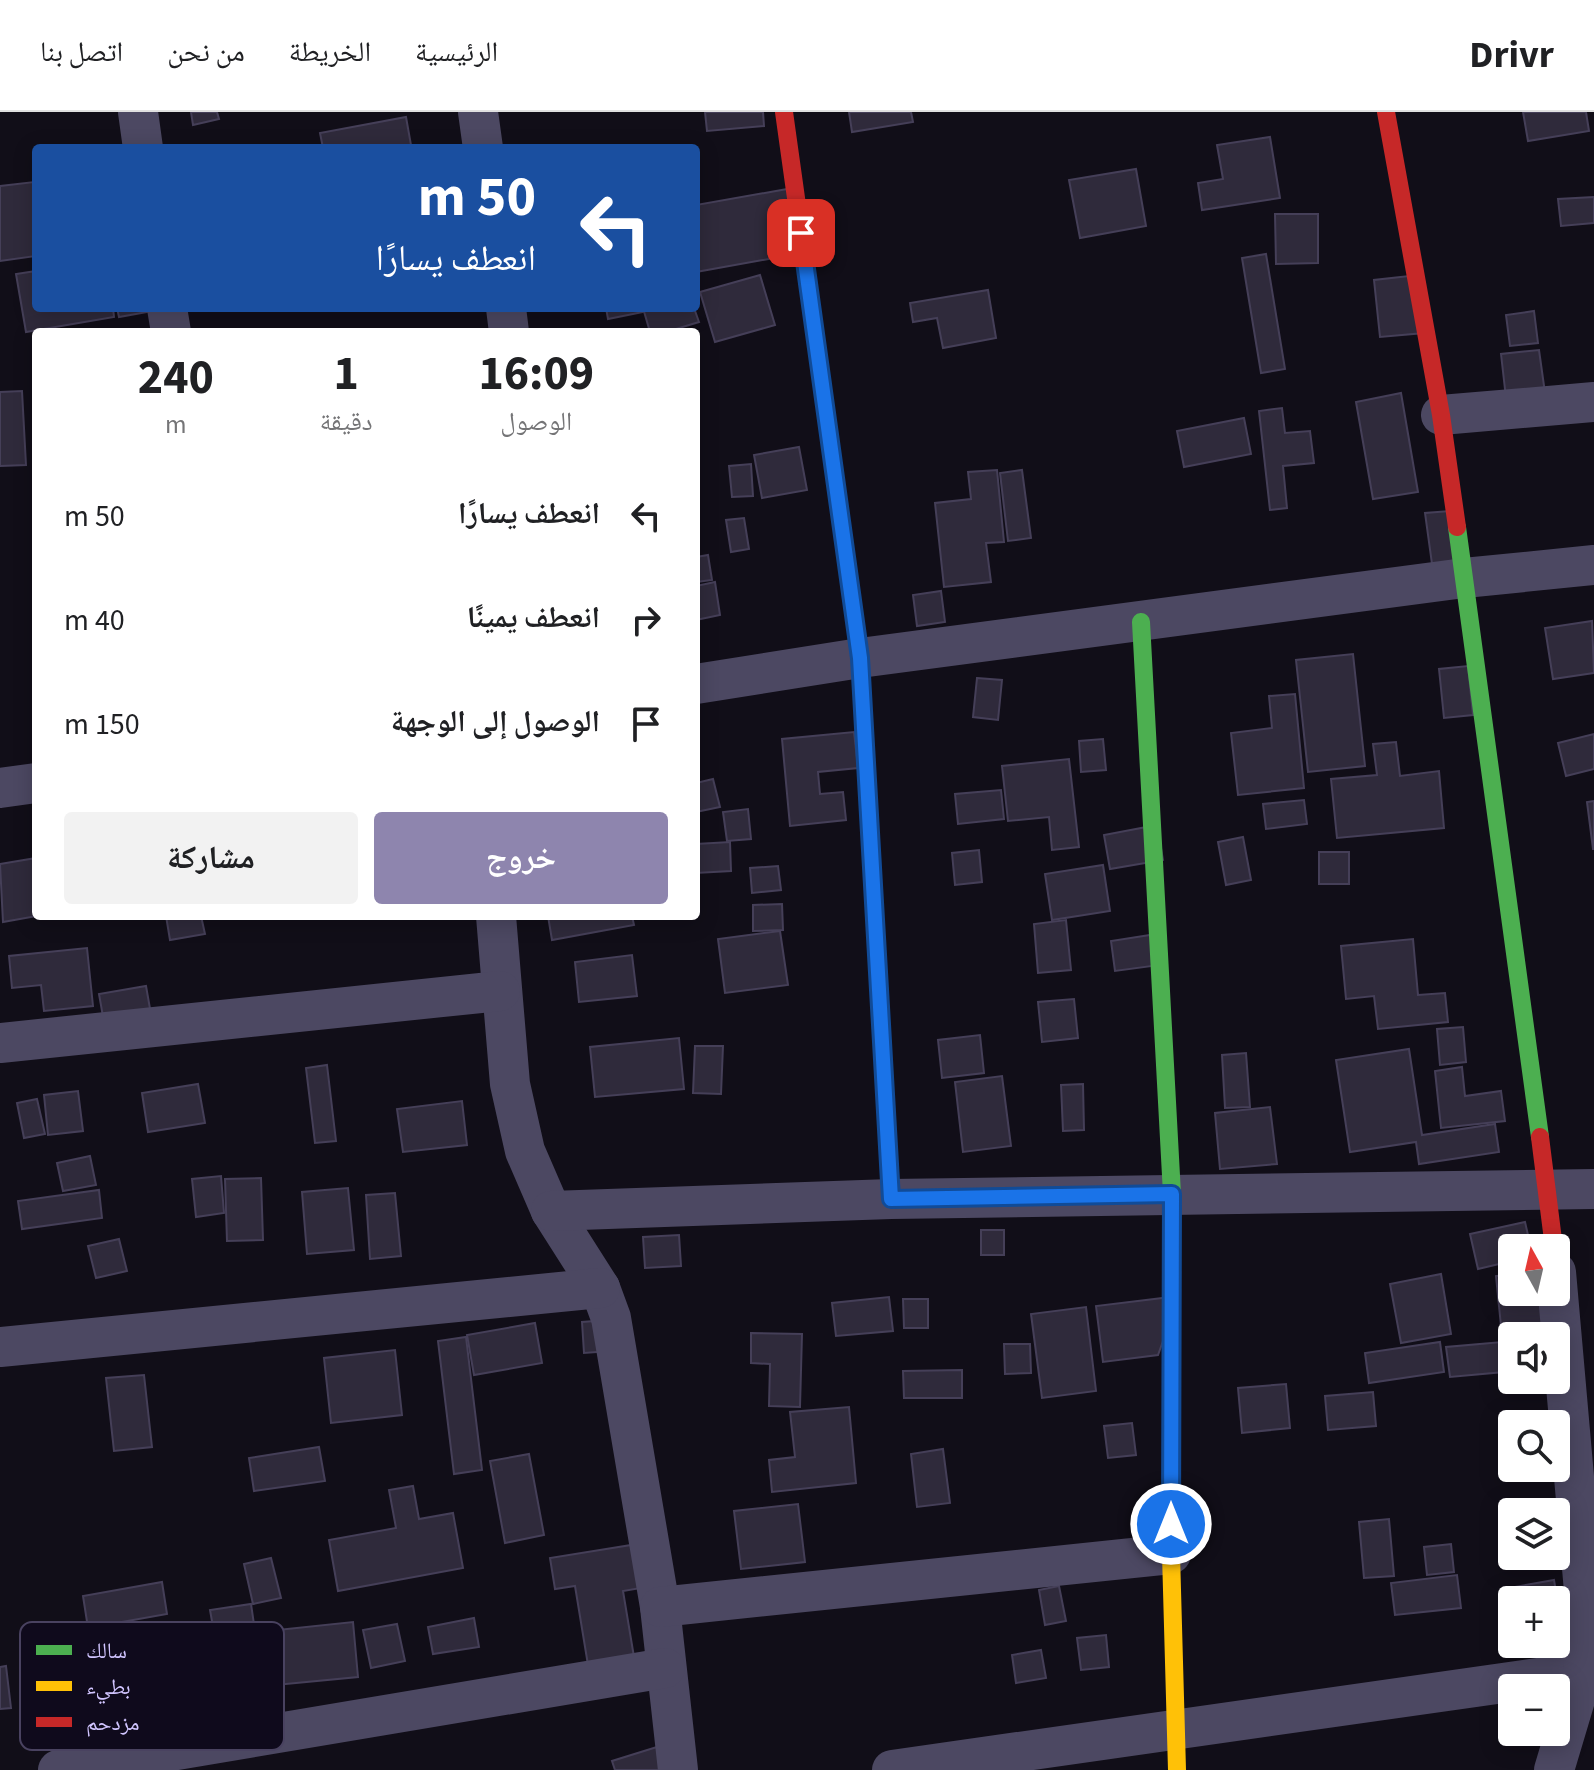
<!DOCTYPE html>
<html lang="ar">
<meta charset="utf-8">
<style>
body{margin:0;font-family:"Source Sans 3","Noto Naskh Arabic",sans-serif;background:#f2f2f2;color:#202124;direction:rtl;height:100vh;display:flex;flex-direction:column;font-size:30px;white-space:nowrap}
*{box-sizing:border-box;margin:0}
p{font-size:26px;color:#757577}
.icon{flex:none;width:44px;height:44px;fill:none;stroke:currentColor;stroke-width:2;stroke-linecap:round;stroke-linejoin:round}
.map{position:relative;flex:1;overflow:hidden;direction:ltr}
.panel{position:absolute;left:32px;top:216px;width:668px;height:592px;display:flex;flex-direction:column;background:#fff;border-radius:8px;box-shadow:0 4px 20px #0003;direction:rtl}
.panel>*{flex:none}
.top-card{position:absolute;left:32px;top:32px;width:668px;height:168px;border-radius:8px;box-shadow:0 4px 20px #0003;direction:rtl;background:#1a4fa0;color:#fff;overflow:hidden}
.needle{width:52px;rotate:352deg}
.tools{position:absolute;left:1498px;top:1122px;display:grid;gap:16px}
.tools a{display:grid;place-items:center;width:72px;height:72px;border-radius:8px;background:#fff;box-shadow:0 4px 20px #0003;font-size:40px}
.pin{position:absolute;display:grid;place-items:center;width:68px;height:68px;color:#fff;margin:-34px;border-radius:16px;box-shadow:0 4px 12px #0006}
.me{position:absolute;width:88px;margin:-44px;rotate:0deg;stroke-linejoin:round;filter:drop-shadow(0 0 6px #0008)}
.turn{display:flex;align-items:center;gap:28px;height:168px;padding:0 32px;font-size:36px}
.turn .icon{width:104px;height:104px;stroke-width:2.5}
.turn b{display:block;font-size:56px;line-height:68px}
.eta{display:flex;justify-content:space-evenly;align-items:center;height:136px;text-align:center}
.eta b{font-size:48px;font-weight:700;line-height:56px}
.primary-button{display:flex;gap:16px;margin-top:auto;padding:16px 32px}
.primary-button a{flex:1;height:92px;border-radius:8px;background:#8e85ae;color:#fff;font-size:32px;font-weight:700;line-height:92px;text-align:center}
.primary-button a+a{background:#f2f2f2;color:#202124}
ul{padding:0;list-style:none}
li{display:flex;align-items:center;gap:24px;height:104px;padding:0 32px}
li div{flex:1}
li b{display:block;font-size:30px}
li em{font-style:normal}
header{display:flex;align-items:center;gap:48px;box-sizing:border-box;height:112px;padding:0 40px;background:#fff;border-bottom:2px solid #e0e0e0}
header strong{font-size:38px}
nav{display:flex;gap:44px;margin-inline-start:auto;font-size:28px}
.map>svg:first-child{display:block}
.building{fill:#2f2a3b;stroke:#453f58;stroke-width:2}
.lines{fill:none;stroke-linecap:round;stroke-linejoin:round}
.street{stroke:#4c4862;stroke-width:40}
.fast{stroke:#4caf50;stroke-width:18}
.slow{stroke:#ffc107;stroke-width:18}
.jam{stroke:#c62828;stroke-width:18}
.route-casing{stroke:#114b97;stroke-width:20}
.route{stroke:#1a73e8;stroke-width:14}
.key{fill:#0f0a1c;stroke:#494260;stroke-width:2}
.key-label{font-size:22px;fill:#d1c5ff}
</style>
<header>
<strong>Drivr</strong>
<nav><a>الرئيسية</a><a>الخريطة</a><a>من نحن</a><a>اتصل بنا</a></nav>
</header>
<div class="map">
<svg width="1594" height="1658" viewBox="0 0 1594 1658">
<rect width="100%" height="100%" fill="#110e18"/>
<g class="building">
<polygon points="191,0 217,0 219,7 193,13"/>
<polygon points="705,0 763,0 764,14 707,19"/>
<polygon points="849,0 911,0 913,10 852,20"/>
<polygon points="1523,0 1586,0 1589,19 1528,29"/>
<polygon points="406,5 411,33 323,36 320,21"/>
<polygon points="1270,25 1280,86 1202,98 1198,71 1223,67 1217,33"/>
<polygon points="1136,57 1146,114 1080,126 1069,68"/>
<polygon points="34,70 36,144 0,149 0,74"/>
<polygon points="793,76 797,96 773,100 780,145 696,160 696,93"/>
<polygon points="1594,85 1594,111 1561,114 1558,87"/>
<polygon points="1275,102 1318,102 1318,151 1276,152"/>
<polygon points="1266,142 1285,257 1261,261 1242,146"/>
<polygon points="36,159 36,196 113,196 114,205 26,220 16,162"/>
<polygon points="760,163 775,213 715,230 700,180"/>
<polygon points="1418,163 1424,221 1380,225 1374,168"/>
<polygon points="988,178 996,226 943,236 937,206 913,210 910,191"/>
<polygon points="117,196 153,196 153,199 119,205"/>
<polygon points="606,196 642,196 643,200 608,207"/>
<polygon points="643,196 694,196 699,210 666,220 650,220"/>
<polygon points="1534,199 1538,231 1510,234 1506,203"/>
<polygon points="1539,238 1545,281 1506,286 1501,242"/>
<polygon points="22,279 26,353 0,354 0,280"/>
<polygon points="1401,281 1418,380 1373,387 1356,290"/>
<polygon points="1282,296 1285,321 1310,319 1314,351 1283,354 1287,396 1270,398 1259,299"/>
<polygon points="1244,306 1251,342 1184,355 1177,319"/>
<polygon points="799,335 807,378 762,386 754,343"/>
<polygon points="751,352 753,384 732,385 729,354"/>
<polygon points="997,358 1004,430 986,431 991,470 944,475 935,391 971,387 968,360"/>
<polygon points="1022,358 1031,426 1008,429 1000,361"/>
<polygon points="1450,399 1458,449 1432,452 1425,401"/>
<polygon points="744,406 749,437 731,440 726,408"/>
<polygon points="708,443 712,468 696,470 696,445"/>
<polygon points="715,470 720,503 696,508 696,474"/>
<polygon points="941,479 945,510 917,514 913,483"/>
<polygon points="1592,509 1594,561 1553,567 1545,516"/>
<polygon points="1353,542 1365,654 1308,660 1296,548"/>
<polygon points="1468,554 1473,603 1444,606 1439,557"/>
<polygon points="977,566 1002,568 998,608 973,605"/>
<polygon points="1295,582 1304,676 1238,683 1231,621 1272,616 1269,584"/>
<polygon points="854,620 858,656 818,660 820,682 843,680 846,708 790,714 782,627"/>
<polygon points="1594,622 1594,657 1566,664 1558,631"/>
<polygon points="1103,627 1106,658 1081,660 1079,629"/>
<polygon points="1396,630 1400,664 1439,659 1444,716 1337,726 1331,667 1377,663 1373,632"/>
<polygon points="1069,647 1079,735 1052,738 1049,705 1008,709 1002,654"/>
<polygon points="713,667 720,695 696,700 696,671"/>
<polygon points="1001,678 1004,707 958,712 955,682"/>
<polygon points="1304,688 1307,712 1266,717 1263,692"/>
<polygon points="1594,689 1594,737 1593,737 1587,690"/>
<polygon points="748,697 751,727 727,729 723,700"/>
<polygon points="1157,713 1163,748 1110,757 1104,723"/>
<polygon points="1243,725 1251,768 1226,773 1218,730"/>
<polygon points="730,730 731,759 696,761 696,732"/>
<polygon points="979,738 982,770 955,773 952,741"/>
<rect x="1319" y="740" width="30" height="32"/>
<polygon points="36,746 37,804 3,810 0,752"/>
<polygon points="1103,753 1110,799 1052,808 1045,762"/>
<polygon points="778,754 781,778 752,781 750,756"/>
<polygon points="782,792 783,818 753,819 753,793"/>
<polygon points="166,804 201,804 205,822 170,828"/>
<polygon points="548,804 632,804 634,813 552,828"/>
<polygon points="1066,808 1071,858 1038,861 1034,812"/>
<polygon points="780,819 788,873 725,881 718,827"/>
<polygon points="1163,821 1167,852 1115,859 1111,829"/>
<polygon points="1413,827 1418,883 1445,881 1448,910 1378,917 1374,884 1346,887 1341,834"/>
<polygon points="87,836 93,894 44,899 41,873 12,876 9,844"/>
<polygon points="632,843 637,884 579,890 575,850"/>
<polygon points="146,874 152,908 105,916 99,882"/>
<polygon points="1074,887 1078,926 1042,930 1038,890"/>
<polygon points="1463,915 1466,950 1440,953 1437,917"/>
<polygon points="980,923 984,961 942,966 938,928"/>
<polygon points="679,926 684,977 595,985 590,935"/>
<polygon points="695,934 723,934 721,982 693,981"/>
<polygon points="1409,937 1422,1023 1495,1012 1499,1040 1419,1052 1416,1030 1350,1040 1336,948"/>
<polygon points="1246,941 1250,995 1225,996 1222,943"/>
<polygon points="327,953 336,1029 315,1031 306,956"/>
<polygon points="1462,955 1465,984 1501,979 1505,1009 1441,1016 1435,959"/>
<polygon points="1002,964 1011,1034 963,1040 955,970"/>
<polygon points="198,972 205,1011 148,1020 142,981"/>
<polygon points="1083,972 1084,1018 1063,1019 1061,973"/>
<polygon points="78,979 83,1019 48,1023 44,983"/>
<polygon points="37,987 45,1022 24,1026 17,991"/>
<polygon points="462,989 467,1033 403,1040 397,997"/>
<polygon points="1270,995 1277,1052 1220,1057 1215,1001"/>
<polygon points="90,1044 96,1073 63,1079 57,1051"/>
<polygon points="221,1064 224,1101 196,1105 192,1067"/>
<polygon points="261,1066 263,1128 227,1129 225,1067"/>
<polygon points="348,1076 354,1138 307,1142 302,1080"/>
<polygon points="99,1078 102,1106 22,1117 18,1089"/>
<polygon points="395,1081 401,1144 370,1147 366,1083"/>
<polygon points="1525,1110 1531,1136 1512,1136 1512,1149 1478,1157 1470,1122"/>
<rect x="981" y="1118" width="23" height="25"/>
<polygon points="679,1123 681,1154 645,1156 643,1125"/>
<polygon points="119,1127 127,1159 96,1166 88,1134"/>
<polygon points="1441,1162 1451,1222 1401,1231 1390,1172"/>
<polygon points="1512,1162 1512,1180 1549,1180 1553,1218 1502,1224 1496,1164"/>
<polygon points="1179,1184 1158,1243 1103,1250 1096,1194"/>
<polygon points="889,1185 893,1219 836,1224 832,1191"/>
<polygon points="903,1187 928,1187 928,1216 904,1216"/>
<polygon points="1086,1195 1096,1279 1042,1286 1031,1202"/>
<polygon points="621,1207 624,1238 584,1241 582,1210"/>
<polygon points="535,1211 542,1251 474,1263 467,1223"/>
<polygon points="751,1221 802,1222 800,1295 769,1294 770,1252 751,1251"/>
<polygon points="466,1225 482,1358 454,1362 438,1229"/>
<polygon points="1440,1230 1444,1260 1369,1271 1365,1241"/>
<polygon points="1502,1230 1504,1260 1450,1265 1446,1235"/>
<polygon points="1004,1232 1030,1232 1031,1261 1005,1262"/>
<polygon points="395,1238 402,1303 331,1311 324,1246"/>
<polygon points="962,1258 962,1286 904,1286 903,1259"/>
<polygon points="144,1263 152,1335 114,1339 106,1266"/>
<polygon points="1286,1272 1290,1316 1242,1321 1238,1276"/>
<polygon points="1373,1280 1376,1314 1328,1318 1325,1284"/>
<polygon points="849,1295 856,1371 772,1380 769,1348 795,1345 790,1300"/>
<polygon points="1132,1311 1136,1343 1108,1346 1104,1314"/>
<polygon points="319,1335 325,1369 254,1379 249,1346"/>
<polygon points="943,1337 950,1391 917,1395 911,1342"/>
<polygon points="529,1342 544,1423 505,1431 490,1349"/>
<polygon points="413,1374 419,1407 453,1401 463,1456 338,1479 329,1428 396,1416 389,1378"/>
<polygon points="798,1392 805,1450 741,1457 734,1399"/>
<polygon points="1389,1407 1394,1464 1364,1466 1359,1410"/>
<polygon points="656,1429 664,1472 623,1479 634,1545 588,1553 575,1474 555,1477 550,1446"/>
<polygon points="1451,1432 1454,1460 1427,1463 1424,1435"/>
<polygon points="271,1446 281,1486 253,1492 244,1452"/>
<polygon points="1457,1463 1461,1496 1395,1503 1391,1471"/>
<polygon points="1554,1468 1562,1515 1556,1516 1556,1488 1512,1488 1511,1524 1503,1477"/>
<polygon points="162,1470 167,1502 88,1516 83,1484"/>
<polygon points="1059,1474 1066,1509 1045,1513 1039,1478"/>
<polygon points="251,1492 255,1519 215,1526 210,1498"/>
<polygon points="474,1506 479,1535 433,1542 428,1515"/>
<polygon points="353,1510 358,1565 255,1575 249,1521"/>
<polygon points="397,1512 405,1549 371,1556 363,1518"/>
<polygon points="1106,1523 1109,1555 1081,1558 1077,1526"/>
<polygon points="1041,1538 1046,1566 1016,1571 1012,1543"/>
<polygon points="6,1554 11,1596 0,1597 0,1555"/>
<polygon points="676,1629 682,1658 615,1658 612,1649"/>
</g>
<g class="lines">
<g class="street">
<polyline points="138,0 143,36"/>
<polyline points="478,0 483,36"/>
<polyline points="167,196 171,220"/>
<polyline points="506,196 509,220"/>
<polyline points="1441,303 1594,290"/>
<polyline points="696,572 860,546 1464,466 1594,453"/>
<polyline points="0,676 36,671"/>
<polyline points="496,804 510,972 525,1039 551,1099 600,1176 611,1206 660,1495 678,1658"/>
<polyline points="0,931 500,879"/>
<polyline points="551,1099 891,1087 1594,1077"/>
<polyline points="0,1235 600,1176"/>
<polyline points="660,1495 1171,1442"/>
<polyline points="58,1658 665,1556"/>
<polyline points="892,1658 1594,1558"/>
<polyline points="1554,1658 1583,1561 1587,1513 1556,1160"/>
</g>
<g class="fast">
<polyline points="1457,415 1540,1025"/>
<polyline points="851,480 860,546 883,944"/>
<polyline points="1141,510 1172,1082 1172,1221"/>
</g>
<polyline class="slow" points="1172,1221 1171,1442 1177,1658"/>
<g class="jam">
<polyline points="784,0 851,480"/>
<polyline points="1386,0 1441,303 1457,415"/>
<polyline points="883,944 891,1087"/>
<polyline points="1540,1025 1554,1136"/>
</g>
</g>
<g class="lines">
<defs>
<polyline id="route" points="801,121 860,546 891,1087 1172,1082 1171,1412"/>
</defs>
<use href="#route" class="route-casing"/>
<use href="#route" class="route"/>
</g>
<rect x="20" y="1510" width="264" height="128" rx="12" class="key"/>
<rect x="36" y="1533" width="36" height="10" fill="#4caf50"/>
<rect x="36" y="1569" width="36" height="10" fill="#ffc107"/>
<rect x="36" y="1605" width="36" height="10" fill="#c62828"/>
<g class="key-label">
<text x="86" y="1546">سالك</text>
<text x="86" y="1582">بطيء</text>
<text x="86" y="1618">مزدحم</text>
</g>
</svg>
<div class="tools">
<a><svg class="needle" viewBox="-14 -14 28 28"><path d="M0-13l5 13h-10z" fill="#e53935"/><path d="M0 13l5-13h-10z" fill="#757577"/></svg></a>
<a><svg class="icon" aria-label="sound" viewBox="0 0 24 24"><path d="M4 9h4l5-4v14l-5-4H4zM17 9q2 3 0 6"/></svg></a>
<a><svg class="icon" aria-label="search" viewBox="0 0 24 24"><circle cx="10" cy="10" r="6"/><path d="M15 15l6 6"/></svg></a>
<a><svg class="icon" aria-label="layers" viewBox="0 0 24 24"><path d="M12 4l9 5-9 5-9-5zM3 14l9 5 9-5"/></svg></a>
<a>+</a>
<a>−</a>
</div>
<div class="pin" style="left:801px;top:121px;background:#d93025"><svg class="icon" aria-label="arrive" viewBox="0 0 24 24"><path d="M6 21V4h12l-3 4 3 4H6"/></svg></div>
<svg class="me" style="left:1171px;top:1412px" viewBox="-20 -20 40 40"><circle r="17" fill="#1a73e8" stroke="#fff" stroke-width="3"/><path d="M0-11L8 9 0 5-8 9z" fill="#fff"/></svg>
<div class="top-card">
<div class="turn"><svg class="icon" aria-label="left" viewBox="0 0 24 24"><path d="M17 20v-9H6M10 6l-5 5 5 5"/></svg><div><b>50 m</b>انعطف يسارًا</div></div>
</div>
<section class="panel">
<div class="eta">
<div><b>16:09</b><p>الوصول</p></div>
<div><b>1</b><p>دقيقة</p></div>
<div><b>240</b><p>m</p></div>
</div>
<ul>
<li><svg class="icon" aria-label="left" viewBox="0 0 24 24"><path d="M17 20v-9H6M10 6l-5 5 5 5"/></svg><div><b>انعطف يسارًا</b></div><em>50 m</em></li>
<li><svg class="icon" aria-label="right" viewBox="0 0 24 24"><path d="M7 20v-9h11M14 6l5 5-5 5"/></svg><div><b>انعطف يمينًا</b></div><em>40 m</em></li>
<li><svg class="icon" aria-label="arrive" viewBox="0 0 24 24"><path d="M6 21V4h12l-3 4 3 4H6"/></svg><div><b>الوصول إلى الوجهة</b></div><em>150 m</em></li>
</ul>
<div class="primary-button"><a>خروج</a><a>مشاركة</a></div>
</section>
</div>
